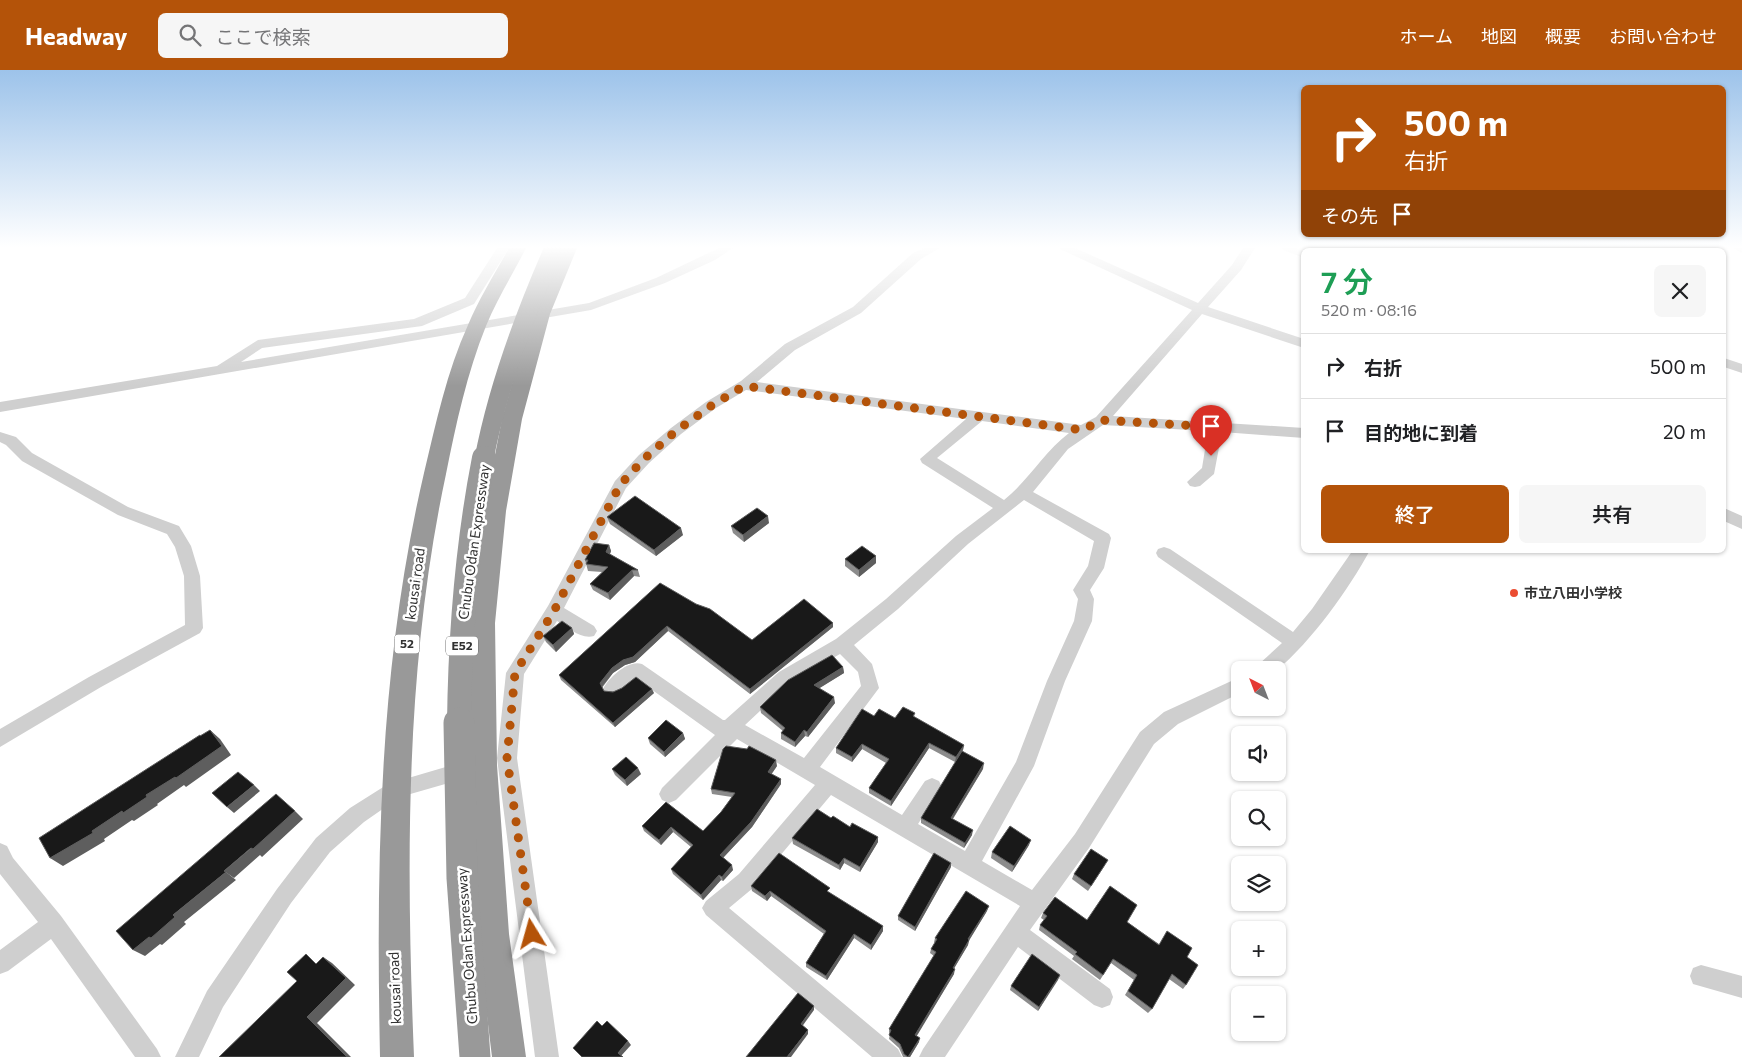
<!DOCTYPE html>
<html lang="ja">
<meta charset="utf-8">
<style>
body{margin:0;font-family:Commissioner,"Noto Sans JP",sans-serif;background:#f6f6f6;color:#202124;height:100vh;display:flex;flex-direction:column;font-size:19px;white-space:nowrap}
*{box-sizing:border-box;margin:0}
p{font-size:16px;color:#757577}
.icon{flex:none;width:28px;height:28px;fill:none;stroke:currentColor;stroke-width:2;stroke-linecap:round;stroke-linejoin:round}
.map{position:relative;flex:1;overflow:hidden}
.drawer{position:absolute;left:1301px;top:178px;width:425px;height:305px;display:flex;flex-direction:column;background:#fff;border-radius:8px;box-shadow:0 1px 4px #0004}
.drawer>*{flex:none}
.banner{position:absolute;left:1301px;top:15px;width:425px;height:152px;border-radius:8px;box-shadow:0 1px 4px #0004;background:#b45309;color:#fff;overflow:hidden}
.needle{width:32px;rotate:318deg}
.controls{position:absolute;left:1231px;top:591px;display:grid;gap:10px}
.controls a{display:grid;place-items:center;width:55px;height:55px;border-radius:8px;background:#fff;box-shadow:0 1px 4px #0004;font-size:25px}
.pin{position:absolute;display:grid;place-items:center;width:42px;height:42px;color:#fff;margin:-51px -21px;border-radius:50% 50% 50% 0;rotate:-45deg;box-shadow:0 0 5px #0007}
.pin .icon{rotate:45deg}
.me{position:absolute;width:55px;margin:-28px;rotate:352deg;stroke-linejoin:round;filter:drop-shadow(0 0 4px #0008)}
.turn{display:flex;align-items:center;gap:18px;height:105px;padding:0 20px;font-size:22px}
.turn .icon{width:65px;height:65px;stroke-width:2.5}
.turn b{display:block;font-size:35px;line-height:42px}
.then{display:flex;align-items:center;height:48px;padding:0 20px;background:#0003;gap:10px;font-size:19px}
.round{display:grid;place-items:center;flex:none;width:52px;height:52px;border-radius:8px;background:#f6f6f6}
.overview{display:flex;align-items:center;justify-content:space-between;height:85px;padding:0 20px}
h1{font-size:30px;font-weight:600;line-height:38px;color:#1e9e55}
.cta{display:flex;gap:10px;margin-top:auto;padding:10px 20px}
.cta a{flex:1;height:58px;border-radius:8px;background:#b45309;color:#fff;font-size:20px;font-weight:600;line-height:58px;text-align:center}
.cta a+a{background:#f6f6f6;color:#202124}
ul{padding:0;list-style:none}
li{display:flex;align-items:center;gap:15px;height:65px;padding:0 20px;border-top:1px solid #e0e0e0}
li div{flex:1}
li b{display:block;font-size:19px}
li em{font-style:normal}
header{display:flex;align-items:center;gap:30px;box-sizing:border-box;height:70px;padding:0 25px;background:#b45309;color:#fff}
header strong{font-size:24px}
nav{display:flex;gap:28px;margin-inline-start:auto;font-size:18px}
.search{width:350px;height:45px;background:#f6f6f6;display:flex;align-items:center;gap:12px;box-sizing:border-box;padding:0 18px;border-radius:8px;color:#757577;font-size:19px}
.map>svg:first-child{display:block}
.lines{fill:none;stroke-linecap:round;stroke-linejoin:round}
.minor{fill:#cfcfcf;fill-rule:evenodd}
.highway{fill:#999;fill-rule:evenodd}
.highway-bridge-far2{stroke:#999;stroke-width:19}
.highway-bridge-far1{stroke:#999;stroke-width:24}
.highway-bridge{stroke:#999;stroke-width:31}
.wall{fill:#8c8c8c}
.shaded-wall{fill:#5e5e5e}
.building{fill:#191919;stroke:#5e5e5e}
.route{stroke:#b45309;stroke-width:9;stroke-dasharray:0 16.2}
.poi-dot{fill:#eb4d32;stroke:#fff;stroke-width:2}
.labels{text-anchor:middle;stroke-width:5;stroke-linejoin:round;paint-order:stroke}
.shield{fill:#fff;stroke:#707070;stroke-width:1}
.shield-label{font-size:12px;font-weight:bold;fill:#323232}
.street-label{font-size:14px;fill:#323232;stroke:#fff}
.poi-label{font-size:14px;font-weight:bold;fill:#323232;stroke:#fff;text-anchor:start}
</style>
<header>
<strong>Headway</strong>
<div class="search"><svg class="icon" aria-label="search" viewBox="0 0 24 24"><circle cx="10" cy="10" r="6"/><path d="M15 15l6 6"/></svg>ここで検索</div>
<nav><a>ホーム</a><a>地図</a><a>概要</a><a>お問い合わせ</a></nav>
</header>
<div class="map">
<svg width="1742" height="987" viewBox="0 0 1742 987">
<rect width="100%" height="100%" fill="#fff"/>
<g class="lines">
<g class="minor">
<polygon points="497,178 509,178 474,234 422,256 262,278 241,292 589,233 656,208 719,178 733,178 715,190 665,213 591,240 0,342 0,332 217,296 258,270 414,249 465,228"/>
<path d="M925,178H940L921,189L861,243L795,280L757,312L1081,355L1096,347L1192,240L1062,180L1060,178H1075L1198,233L1232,195L1243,178H1255L1241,200L1208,237L1304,269V278L1202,244L1113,346L1304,358V368L1222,362L1214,404L1200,416L1195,417L1190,416L1187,412L1202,398L1208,361L1103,355L1068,379L1033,422L1109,464L1111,468L1104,498L1090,520L1094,529L1092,551L1065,611L1034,696L982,791L1032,820L1075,764L1140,662L1164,642L1240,607V623L1178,654L1154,674L1089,778L1030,860L1110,919L1113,927L1110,935L1102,938L1094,935L1018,877L945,987H919L923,979L1020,836L831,725L753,818L729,838L898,979L902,987H872L706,845L702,838L706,831L739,804L815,715L737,669L676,730L669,733L662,730L659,724L662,718L715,665L637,609C627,617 618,629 606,624L603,619C609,607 629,589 642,594L723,650H725L779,602L836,569L886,529L956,466L993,438L922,393L920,389L966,349L746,320L716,338L681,364L649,393L626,418L564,538L594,556L597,561L594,566C581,570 568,557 557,551L524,604L517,688L559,987H535L497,688L506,603L548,536L615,411L639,385L671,358L706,332L741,311L785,274L853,237L913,183ZM982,351L1069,363C1044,382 1029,410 1004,430L937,388ZM1024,430L1094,471L1088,496L1073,520L1078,529L1074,551L1047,611L1016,692L965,781L918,754L942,717L939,711L932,708L925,711L902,745L820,697L879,618L872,594L854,575L898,539L968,474ZM840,584L858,602L861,616L804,688L745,655L791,612Z"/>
<polygon points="1281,178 1296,178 1304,181 1304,188 1283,180"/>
<polygon points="1532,178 1544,178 1542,180 1530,180"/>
<polygon points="1588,178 1604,178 1606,180 1590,180"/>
<polygon points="1628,178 1641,178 1639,180 1626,180"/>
<polygon points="1733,178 1742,178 1742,183"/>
<polygon points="1724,288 1742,294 1742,303 1724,297"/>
<polygon points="0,362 16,367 32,383 128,437 179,456 191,476 200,506 203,558 200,563 101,617 0,677 0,659 89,607 185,555 184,506 175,477 167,464 118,445 22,391 6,375 0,372"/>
<polygon points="1724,438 1742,446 1742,459 1724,451"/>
<path d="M1164,477L1170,479L1293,562L1312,539L1353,480H1370C1349,519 1311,572 1277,600H1255L1258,595L1282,573L1158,487L1156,483L1158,479Z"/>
<polygon points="466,691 473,694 476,700 473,706 400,727 364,752 330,782 291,833 223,937 199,987 175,987 207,921 277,819 316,768 350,738 388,714"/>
<polygon points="0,773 7,776 13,788 61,846 157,979 161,987 135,987 51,869 8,901 0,904 0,880 38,852 0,804"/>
<polygon points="1701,895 1742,906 1742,928 1693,914 1690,906 1693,898"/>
</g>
<g class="highway">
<path d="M509,178H526C513,204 497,229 486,256C467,303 456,354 446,404C405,596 406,791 414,987H380C376,790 379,596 424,403C436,353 447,301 468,255C479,229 495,203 509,178Z"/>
<polygon points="559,178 577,178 550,244 522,349 506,441 495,553 497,695 509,864 526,987 492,987 477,864 469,695 471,553 484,441 502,349 532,244"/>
</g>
<path class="highway-bridge-far2" d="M484,389C498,316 524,246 554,178"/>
<path class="highway-bridge-far1" d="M459,654C460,566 467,475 484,388"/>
<polyline class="highway-bridge" points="459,653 462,808 475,987"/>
</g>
<g class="wall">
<polygon points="607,447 683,465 656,486 610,454"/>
<polygon points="769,453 744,472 733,463 731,456"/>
<polygon points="609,475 611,481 610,484 638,500 640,507 634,506 610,530 593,520 590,514 602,502 588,501 585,490"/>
<polygon points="876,486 876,493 859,507 845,496 845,489"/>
<polygon points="660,513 752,570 833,553 833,557 750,624 668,561 635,592 625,595 613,603 602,618 604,621 654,623 615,657 561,610 559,605"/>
<polygon points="572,558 574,564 556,582 546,572 543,566"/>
<polygon points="843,597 844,603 819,618 835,633 808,667 805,666 795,677 781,669 781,663 783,661 761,643 760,637"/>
<polygon points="915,643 914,647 964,675 963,680 955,692 929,678 891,736 869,723 869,718 886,693 862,679 852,692 836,683 836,678 874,646 895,648"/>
<polygon points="683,663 685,669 665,687 650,674 648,668"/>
<polygon points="777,696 771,704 781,714 752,757 723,788 733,800 723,811 721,810 703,830 673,804 671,799 691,777 673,762 661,775 644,761 642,756 666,732 703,761 721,742 732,727 712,724 711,719"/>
<polygon points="612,699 641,704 627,716 615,705"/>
<polygon points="983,699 953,749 972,765 964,778 921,753 921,748"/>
<polygon points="831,748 850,757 878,767 878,772 860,802 844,793 840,800 793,774 792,768"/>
<polygon points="1029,775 1012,802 991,788 992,782"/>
<polygon points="1105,795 1088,821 1072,809 1074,804"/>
<polygon points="951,797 915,861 898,850 898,846"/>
<polygon points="751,816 830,823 883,861 871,880 854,868 827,910 806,897 806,893 824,864 771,826 767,831 752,821"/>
<polygon points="987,841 969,870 968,875 954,898 954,904 916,966 919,972 910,987 903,987 899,978 889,969 890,963 889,962 889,959 934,886 930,883 931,879 935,873 934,872 935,868"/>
<polygon points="1043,843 1087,850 1127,852 1159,874 1187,887 1186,915 1183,919 1169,909 1152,939 1148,943 1125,925 1134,910 1111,893 1100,910 1072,889 1074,886 1039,860 1040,855 1044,850 1041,848"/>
<polygon points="1060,905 1038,941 1010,920 1011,916"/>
</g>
<g class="shaded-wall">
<polygon points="768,446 769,453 744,472 743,465"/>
<polygon points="681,458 683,465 656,486 654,480"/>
<polygon points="609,475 611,481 608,489 606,482"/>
<polygon points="876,486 876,493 859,507 859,500"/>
<polygon points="632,500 634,506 610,530 608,523"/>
<polygon points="833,553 833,557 750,624 750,619"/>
<polygon points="667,556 668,561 635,592 625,595 613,603 601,618 600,613 612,598"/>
<polygon points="572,558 574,564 556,582 553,575"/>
<polygon points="843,597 844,603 815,621 814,615"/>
<polygon points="652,619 654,623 615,657 613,653"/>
<polygon points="834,627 835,633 808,667 807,662"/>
<polygon points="210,660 220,669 231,685 186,717 184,715 157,734 158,735 134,751 132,750 104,769 105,771 63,796 50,788 146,725"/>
<polygon points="804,660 805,666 795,677 795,672"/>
<polygon points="683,663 685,669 665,687 664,682"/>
<polygon points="929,673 929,678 891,736 891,731"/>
<polygon points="862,674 862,679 852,692 852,687"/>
<polygon points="964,675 963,680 955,692 956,687"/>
<polygon points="776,690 777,696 769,708 768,702"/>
<polygon points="984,693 983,699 950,753 951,748"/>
<polygon points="638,698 641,704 627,716 625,710"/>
<polygon points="781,709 781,714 752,757 721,790 720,785"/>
<polygon points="254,715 260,721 234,743 227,737"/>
<polygon points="295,741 303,749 262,787 260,785 234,808 224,801"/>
<polygon points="671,757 673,762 661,775 659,770"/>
<polygon points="973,760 972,765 964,778 965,773"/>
<polygon points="878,767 878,772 860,802 860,797"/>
<polygon points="1031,770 1029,775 1012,802 1014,796"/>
<polygon points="844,788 844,793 840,800 839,795"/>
<polygon points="951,793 951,797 915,861 915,857"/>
<polygon points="732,795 733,800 723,811 722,807"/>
<polygon points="226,802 236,810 184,852 186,854 162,875 160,874 145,886 133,880 173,845"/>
<polygon points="719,805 721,810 703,830 701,825"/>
<polygon points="770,821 771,826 767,831 765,826"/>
<polygon points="989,836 987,841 967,874 968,869"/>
<polygon points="883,856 883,861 871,880 871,875"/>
<polygon points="854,864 854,868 827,910 826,906"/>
<polygon points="969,870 968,875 952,902 953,898"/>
<polygon points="323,887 332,893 355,915 317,953 351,987 347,987 307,947"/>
<polygon points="955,899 954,904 915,969 915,965"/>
<polygon points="1060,905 1058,910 1038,941 1039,937"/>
<polygon points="814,936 814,940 801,958 801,954"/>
<polygon points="808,960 808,964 791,987 787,987"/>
<polygon points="920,968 919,972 910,987 908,987"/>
<polygon points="628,971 631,975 621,986 618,983"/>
</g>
<g class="building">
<polygon points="635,426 681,458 654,480 607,447"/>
<polygon points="757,438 768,446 743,465 731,456"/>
<polygon points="594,473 609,475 606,482 638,500 632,500 608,523 590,514 608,497 586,494 588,490 585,490"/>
<polygon points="862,476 876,486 859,500 845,489"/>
<polygon points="660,513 696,534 710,539 752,570 804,529 833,553 750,619 667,556 633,587 623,590 612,598 600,613 604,621 613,622 622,618 636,607 652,619 613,653 559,605"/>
<polygon points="562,551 572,558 553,575 543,566"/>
<polygon points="832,585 843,597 814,615 834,627 807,662 804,660 795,672 781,663 785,658 760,637 788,610"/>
<polygon points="903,637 915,643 913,646 964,675 956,687 929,673 891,731 869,718 889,689 862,674 852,687 836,678 862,639 874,646 879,639 895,648"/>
<polygon points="666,650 683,663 664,682 648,668"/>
<polygon points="210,660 222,676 176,708 175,707 146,725 147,727 123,743 122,741 92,761 93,763 50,788 39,768 200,665 200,666"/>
<polygon points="726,676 747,679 749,676 776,690 768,702 781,709 751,752 720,785 732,795 722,807 719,805 701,825 671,799 693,775 671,757 659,770 642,756 666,732 703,761 721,742 735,723 711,719 723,679"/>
<polygon points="962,681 984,693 951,748 973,760 965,773 921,748"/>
<polygon points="626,687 638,698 625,710 612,699"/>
<polygon points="238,702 254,715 227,737 212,723"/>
<polygon points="276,724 295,741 253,779 251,778 224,801 226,802 173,845 175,847 151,868 149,867 133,880 116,861"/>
<polygon points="817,739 831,748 833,746 850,757 852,753 878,767 860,797 844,788 839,795 792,768"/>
<polygon points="1010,756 1031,770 1014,796 992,782"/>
<polygon points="1091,779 1108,790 1091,816 1074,804"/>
<polygon points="779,783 830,818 827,821 883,856 871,875 854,864 826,906 806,893 826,861 770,821 765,826 751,816"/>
<polygon points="934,783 951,793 915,857 898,846"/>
<polygon points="1110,816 1137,835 1127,852 1159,875 1167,861 1192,878 1187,887 1198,895 1186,915 1172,904 1152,939 1128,921 1137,905 1113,889 1103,905 1075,884 1077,882 1040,855 1047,846 1043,843 1055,827 1087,850"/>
<polygon points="966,821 989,836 968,869 969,870 953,898 955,899 915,965 920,968 908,987 904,984 900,974 889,965 891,960 889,959 936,882 931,879 937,869 935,868"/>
<polygon points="306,884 316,894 323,887 346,908 307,947 347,987 219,987 297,911 287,902"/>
<polygon points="1032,884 1060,905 1039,937 1011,916"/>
<polygon points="798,923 814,936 801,954 808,960 787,987 746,987"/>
<polygon points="597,951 602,956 607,951 628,971 618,983 623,987 582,987 573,978"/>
</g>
<linearGradient id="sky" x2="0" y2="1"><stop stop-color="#9dc3ea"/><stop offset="0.56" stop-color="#fff"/><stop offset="1" stop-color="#fff" stop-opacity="0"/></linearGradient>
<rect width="1742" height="316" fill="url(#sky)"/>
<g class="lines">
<polyline class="route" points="532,864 507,688 515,603 554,541 620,415 644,389 676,361 711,336 744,316 1083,360 1101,350 1216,357 1211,386"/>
</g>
<circle class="poi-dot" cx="1514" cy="523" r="5"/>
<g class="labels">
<g class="shield">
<rect x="394.5" y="564.5" width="25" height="19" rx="4"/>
<rect x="446" y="566.5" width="32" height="19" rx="4"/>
</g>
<g class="shield-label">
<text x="407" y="578">52</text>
<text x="462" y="580">E52</text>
</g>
<g class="street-label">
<text transform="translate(474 472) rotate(-82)" y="5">Chubu Odan Expressway</text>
<text transform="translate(415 514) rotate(-82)" y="5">kousai road</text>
<text transform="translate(467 876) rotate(-94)" y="5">Chubu Odan Expressway</text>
<text transform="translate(395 918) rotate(-92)" y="5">kousai road</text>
</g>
<g class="poi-label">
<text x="1524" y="528">市立八田小学校</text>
</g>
</g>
</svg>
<div class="controls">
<a><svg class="needle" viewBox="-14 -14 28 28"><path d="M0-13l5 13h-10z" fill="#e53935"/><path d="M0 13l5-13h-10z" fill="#757577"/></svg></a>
<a><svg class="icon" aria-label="sound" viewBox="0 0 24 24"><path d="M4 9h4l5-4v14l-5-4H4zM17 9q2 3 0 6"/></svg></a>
<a><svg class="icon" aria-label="search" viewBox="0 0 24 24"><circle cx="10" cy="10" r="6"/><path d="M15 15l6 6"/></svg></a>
<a><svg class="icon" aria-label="layers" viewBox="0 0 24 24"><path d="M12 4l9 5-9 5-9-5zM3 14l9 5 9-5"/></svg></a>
<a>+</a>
<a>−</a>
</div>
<div class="pin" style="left:1211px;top:386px;background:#d93025"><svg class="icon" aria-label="arrive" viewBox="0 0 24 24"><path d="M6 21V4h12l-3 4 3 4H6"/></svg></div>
<svg class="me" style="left:532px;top:864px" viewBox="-20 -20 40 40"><path d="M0-17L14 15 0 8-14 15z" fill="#b45309" stroke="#fff" stroke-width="4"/></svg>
<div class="banner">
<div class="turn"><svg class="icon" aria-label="right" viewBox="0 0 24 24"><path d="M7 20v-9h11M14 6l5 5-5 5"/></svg><div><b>500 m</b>右折</div></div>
<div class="then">その先<svg class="icon" aria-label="arrive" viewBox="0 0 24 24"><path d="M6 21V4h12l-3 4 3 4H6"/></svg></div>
</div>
<section class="drawer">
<div class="overview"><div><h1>7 分</h1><p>520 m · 08:16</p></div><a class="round"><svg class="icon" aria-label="close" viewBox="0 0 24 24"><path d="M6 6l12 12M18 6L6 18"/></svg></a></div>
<ul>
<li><svg class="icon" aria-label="right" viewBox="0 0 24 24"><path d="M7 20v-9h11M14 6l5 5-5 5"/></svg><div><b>右折</b></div><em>500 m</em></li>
<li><svg class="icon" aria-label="arrive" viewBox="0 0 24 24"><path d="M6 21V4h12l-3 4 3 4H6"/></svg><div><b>目的地に到着</b></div><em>20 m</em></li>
</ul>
<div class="cta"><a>終了</a><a>共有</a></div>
</section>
</div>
